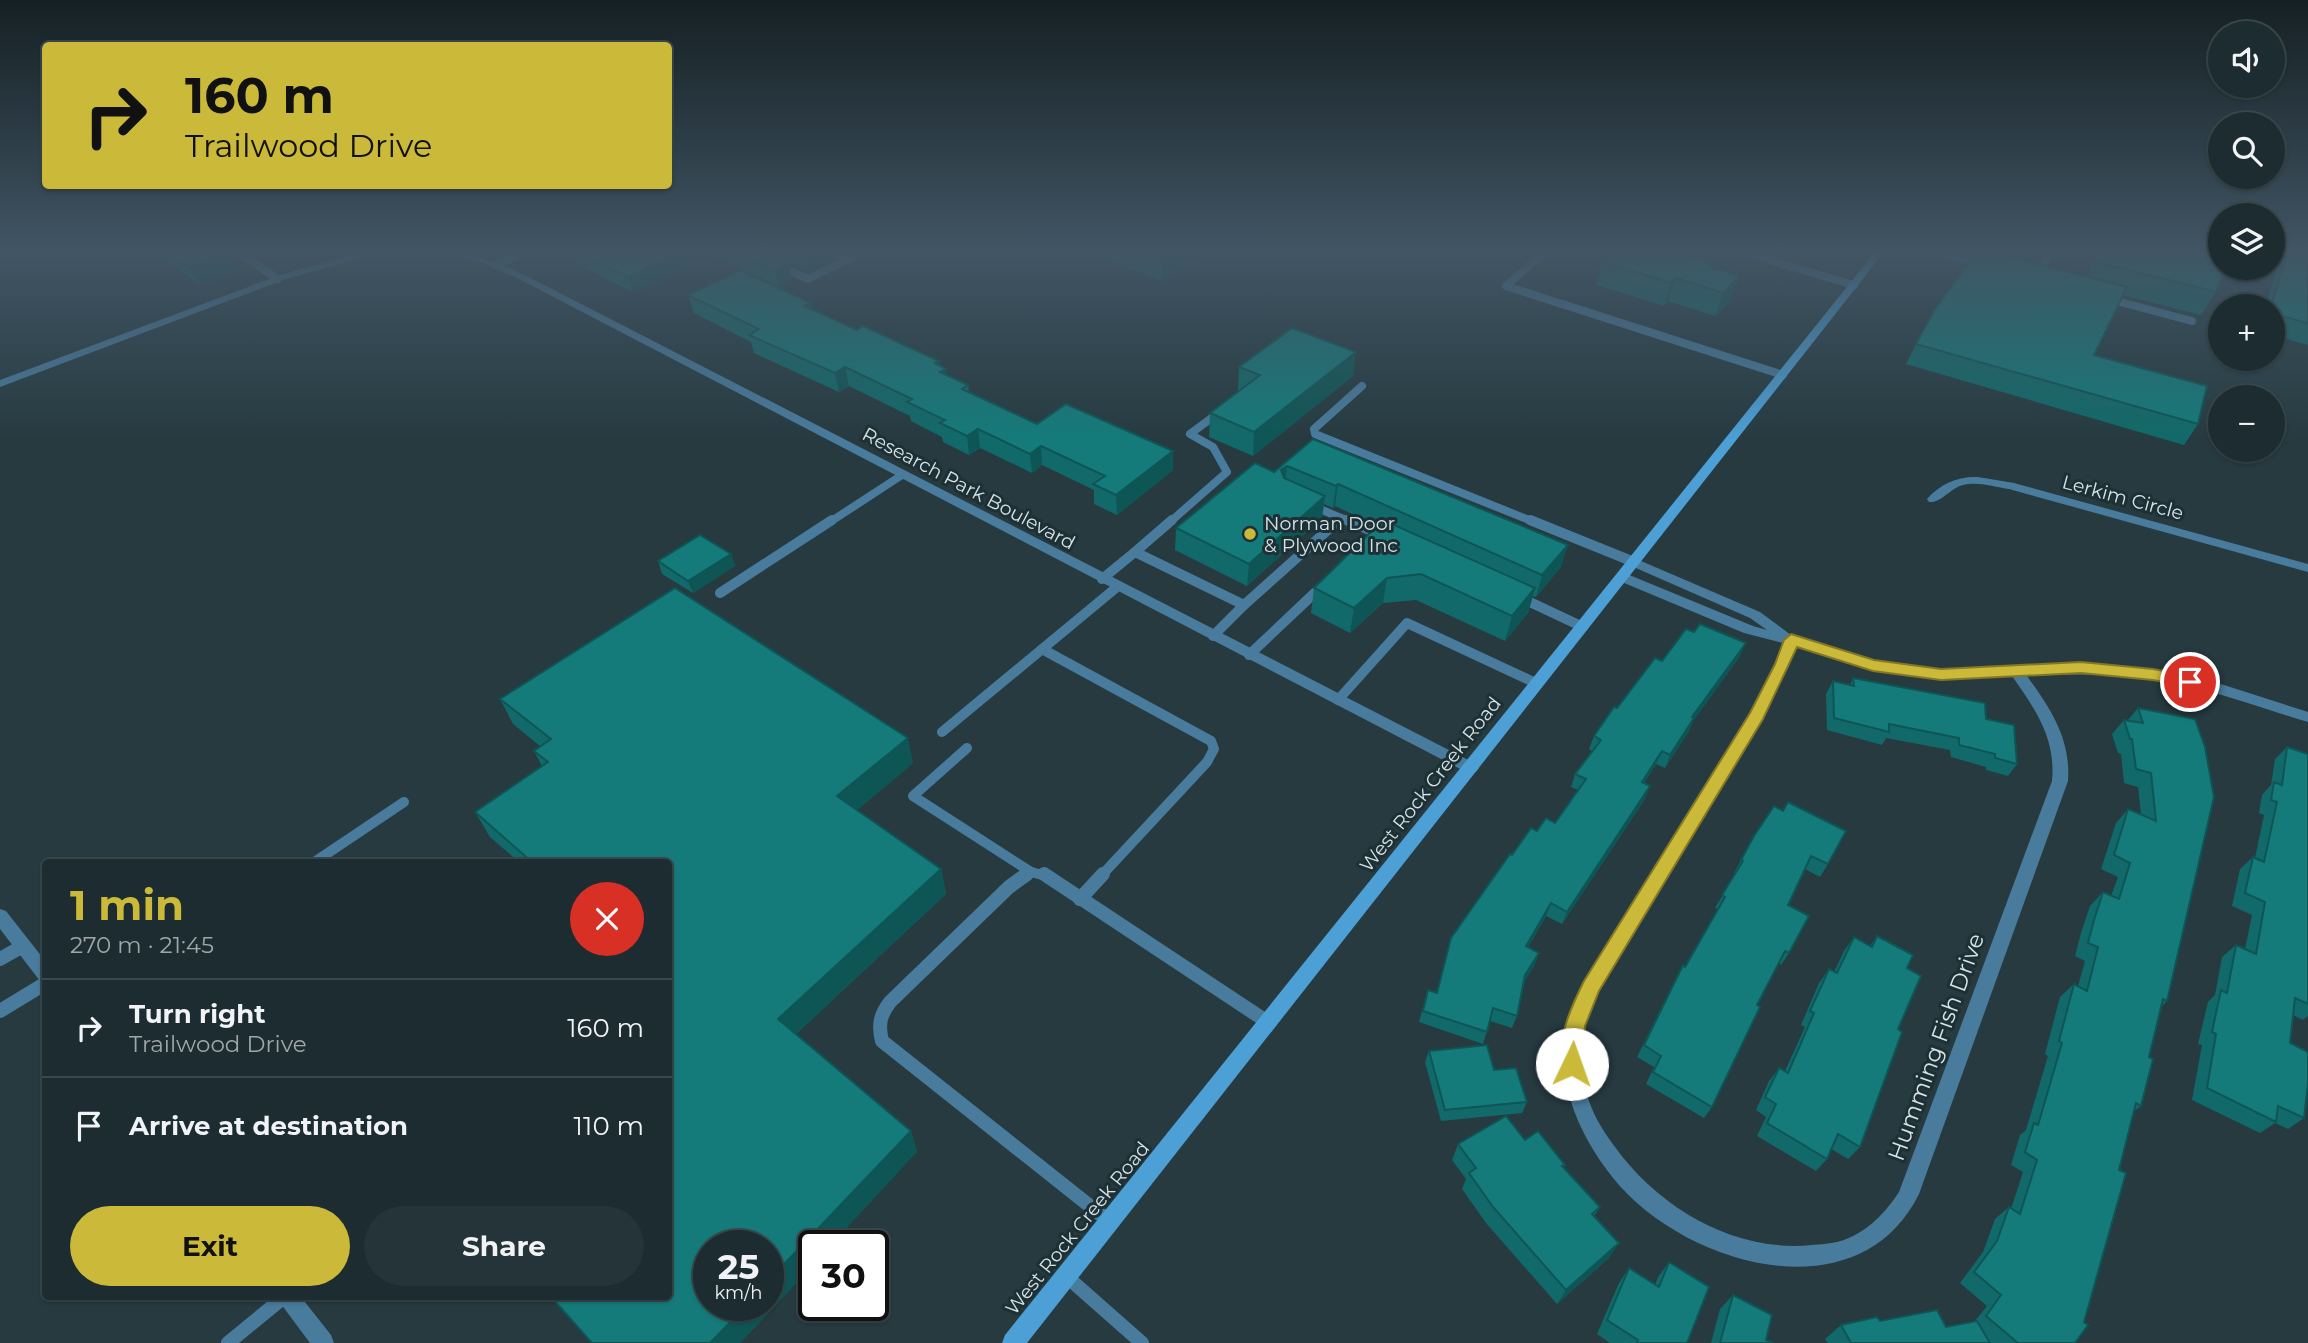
<!DOCTYPE html>
<meta charset="utf-8">
<style>
body{margin:0;font-family:Montserrat,sans-serif;background:#253438;color:#f1f3f6;height:100vh;display:flex;flex-direction:column;font-size:26px;white-space:nowrap}
*{box-sizing:border-box;margin:0}
p{font-size:23px;color:#a0a7ab}
.icon{flex:none;width:38px;height:38px;fill:none;stroke:currentColor;stroke-width:2;stroke-linecap:round;stroke-linejoin:round}
.map{position:relative;flex:1;overflow:hidden}
.details{position:absolute;left:42px;top:859px;width:630px;height:441px;display:flex;flex-direction:column;background:#1c2c30;border-radius:7px;box-shadow:0 2px 5px #0004,0 0 0 2px #3a484c}
.details>*{flex:none}
.banner{position:absolute;left:42px;top:42px;width:630px;height:147px;border-radius:7px;box-shadow:0 2px 5px #0004,0 0 0 2px #3a484c;background:#cbb939;color:#111;overflow:hidden}
.fabs{position:absolute;left:2208px;top:21px;display:grid;gap:14px}
.fabs a{display:grid;place-items:center;width:77px;height:77px;border-radius:50%;background:#1c2c30;box-shadow:0 2px 5px #0004,0 0 0 2px #3a484c;font-size:35px}
.speed{position:absolute;left:693px;top:1230px;display:flex;gap:14px;font-size:35px;font-weight:700;text-align:center}
.speed>*{display:grid;place-content:center;width:91px;height:91px;border-radius:50%;background:#1c2c30;box-shadow:0 2px 5px #0004,0 0 0 2px #3a484c;line-height:1}
.speed small{font-size:18px;font-weight:400}
.speed .limit{border:4px solid #111;border-radius:10px;background:#fff;color:#111}
.pin{position:absolute;display:grid;place-items:center;width:60px;height:60px;color:#fff;margin:-30px;border:4px solid #fff;border-radius:50%;box-shadow:0 2px 7px #0007}
.me{position:absolute;width:77px;margin:-38px;rotate:3deg;stroke-linejoin:round;filter:drop-shadow(0 0 5px #0008)}
.turn{display:flex;align-items:center;gap:24px;height:147px;padding:0 28px;font-size:32px}
.turn .icon{width:91px;height:91px;stroke-width:2.5}
.turn b{display:block;font-size:49px;line-height:60px}
.round{display:grid;place-items:center;flex:none;width:74px;height:74px;border-radius:37px;background:#253438}
.overview{display:flex;align-items:center;justify-content:space-between;height:119px;padding:0 28px}
h1{font-size:42px;font-weight:700;line-height:52px;color:#cbb939}
.action{display:flex;gap:14px;margin-top:auto;padding:14px 28px}
.action a{flex:1;height:80px;border-radius:42px;background:#cbb939;color:#111;font-size:28px;font-weight:700;line-height:80px;text-align:center}
.action a+a{background:#253438;color:#f1f3f6}
ul{padding:0;list-style:none}
li{display:flex;align-items:center;gap:21px;height:98px;padding:0 28px;border-top:2px solid #3a484c}
li div{flex:1}
li b{display:block;font-size:26px}
li em{font-style:normal}
.map>svg:first-child{display:block}
.lines{fill:none;stroke-linecap:round;stroke-linejoin:round}
.service-far2{stroke:#497b9c;stroke-width:8}
.service-far1{stroke:#497b9c;stroke-width:10}
.service{stroke:#497b9c;stroke-width:14}
.minor{fill:#497b9c;fill-rule:evenodd}
.tertiary{fill:#497b9c;fill-rule:evenodd}
.secondary{fill:#4ca0d6;fill-rule:evenodd}
.wall{fill:#116a69}
.shaded-wall{fill:#0e5655}
.building{fill:#147b7a;stroke:#0e5655;stroke-width:2}
.route{fill:#cbb939;stroke:#847825;stroke-width:2}
.poi-dot{fill:#cbb939;stroke:#1c3035;stroke-width:2.5}
.labels{text-anchor:middle;stroke-width:6;stroke-linejoin:round;paint-order:stroke}
.street-label{font-size:19px;fill:#d6e2e5;stroke:#1c3035}
.poi-label{font-size:19px;fill:#d6e2e5;stroke:#1c3035;text-anchor:start}
.near-street-label{font-size:23px;fill:#d6e2e5;stroke:#1c3035}
</style>
<div class="map">
<svg width="2308" height="1343" viewBox="0 0 2308 1343">
<rect width="100%" height="100%" fill="#263a40"/>
<g class="lines">
<g class="service-far2">
<polyline points="237,252 278,279"/>
<polyline points="833,252 848,259"/>
<polyline points="1545,252 1506,286 1783,375"/>
<polyline points="1742,252 1854,285"/>
<polyline points="1935,252 1984,265"/>
<polyline points="496,265 527,252"/>
<polyline points="779,266 808,279 862,252"/>
<polyline points="2036,277 2051,252"/>
<polyline points="2109,299 2192,321"/>
<polyline points="1362,386 1314,429 1315,434 1534,522"/>
<polyline points="1311,505 1350,522"/>
<polyline points="830,522 902,475"/>
<polyline points="1170,522 1227,472 1213,447 1190,434 1221,411"/>
<polyline points="1337,522 1341,518"/>
</g>
<g class="service-far1">
<polyline points="1172,520 1135,552 1244,605 1339,520"/>
<polyline points="1346,520 1383,536"/>
<polyline points="1530,520 1634,562"/>
<polyline points="1102,579 1135,552"/>
<polyline points="720,593 832,520"/>
<polyline points="1519,597 1583,627"/>
<polyline points="1213,636 1244,605"/>
<polyline points="1042,649 1211,741 1214,749 1207,762 1101,876"/>
<polyline points="1249,655 1322,586"/>
<polyline points="1338,700 1407,623 1538,684"/>
<polyline points="942,732 1117,587"/>
<polyline points="967,748 913,796 1031,872"/>
<polyline points="313,863 404,802"/>
<polyline points="1025,876 1031,872 1046,876"/>
</g>
<g class="service">
<path d="M1027,874L1009,887L890,1002C880,1015 878,1025 882,1041L1110,1222"/>
<polyline points="1044,874 1269,1023"/>
<polyline points="1080,899 1103,874"/>
<polyline points="0,959 23,946"/>
<polyline points="0,1011 46,983"/>
<polyline points="1066,1276 1142,1343"/>
<polyline points="228,1343 284,1297"/>
</g>
<g class="minor">
<polygon points="369,252 393,252 348,262 286,279 0,387 0,380 280,275 344,257"/>
<path d="M442,252C473,252 497,262 525,275L1476,764L1479,768L1476,772H1466L519,279L484,263Z"/>
<path d="M1978,477L2014,483L2308,564V572L2009,489C1995,487 1977,481 1963,485C1950,488 1942,503 1929,502L1927,499C1940,484 1958,476 1978,477Z"/>
<path d="M1634,558L1760,612L1791,635L1874,661L1941,670L2081,663L2153,669L2224,685L2308,712V722C2256,707 2205,686 2151,679C2110,673 2069,674 2027,676C2051,709 2071,739 2068,781L1919,1194C1858,1317 1683,1265 1613,1178C1583,1140 1562,1096 1563,1047C1563,1024 1575,1002 1585,982L1751,713L1776,664L1783,643L1744,633L1617,580L1616,577L1617,574H1627L1753,626L1767,630L1750,618L1629,565L1628,562L1629,559ZM1796,646L1873,671L1941,680L2012,676C2036,710 2056,739 2052,781L1899,1192C1887,1210 1873,1226 1853,1236C1840,1243 1826,1244 1812,1245C1735,1253 1659,1208 1615,1147C1603,1131 1591,1112 1586,1091C1577,1056 1583,1024 1597,992L1762,719L1790,664Z"/>
</g>
<g class="tertiary">
<polygon points="0,909 6,911 46,962 46,983 40,981 0,929"/>
<polygon points="278,1297 301,1297 331,1335 334,1343 310,1343 281,1304"/>
</g>
<polygon class="secondary" points="1875,252 1884,252 1027,1343 1002,1343 1005,1335"/>
</g>
<g class="wall">
<polygon points="152,252 227,252 237,270 199,284"/>
<polygon points="568,252 764,252 792,279 778,286 712,255 633,292 571,261"/>
<polygon points="767,252 828,252 829,261 808,272"/>
<polygon points="1089,252 1207,252 1162,281"/>
<polygon points="2099,252 2216,292 2201,315 2123,295 2094,355 2198,424 2184,445 1906,364 1916,344 2085,277"/>
<polygon points="2283,252 2308,252 2308,345 2273,335 2273,306 2265,306"/>
<polygon points="1602,262 1713,263 1712,267 1732,299 1715,316 1668,301 1664,306 1596,285"/>
<polygon points="688,295 811,303 813,310 857,330 939,361 940,366 947,376 968,385 969,392 1037,424 1173,451 1173,470 1117,515 1094,504 1094,490 1042,465 1032,473 980,448 969,455 943,442 942,437 911,421 910,416 849,386 839,392 754,353 751,342 694,313"/>
<polygon points="1239,367 1353,376 1253,456 1209,437 1210,413 1239,391 1238,390"/>
<polygon points="1313,439 1561,567 1536,597 1533,596 1528,613 1505,641 1416,600 1383,603 1350,633 1311,613 1314,588 1378,526 1335,506 1333,508 1324,504 1322,518 1247,586 1175,550 1176,528 1274,472"/>
<polygon points="731,554 735,566 693,593 662,574 658,561"/>
<polygon points="1740,656 1693,721 1689,731 1665,768 1656,764 1644,783 1645,799 1562,924 1546,916 1528,947 1539,953 1534,966 1524,982 1517,1016 1512,1028 1490,1021 1483,1044 1419,1022 1428,990 1436,993 1512,855 1537,831 1555,823 1578,790 1571,787 1575,774 1592,751 1589,749 1594,736 1617,708 1662,661"/>
<polygon points="1853,678 1986,719 2017,764 2008,776 1986,770 1986,767 1951,757 1950,750 1886,738 1882,745 1827,730 1826,694 1833,681 1850,685"/>
<polygon points="500,699 913,763 857,810 941,869 946,894 796,1034 911,1131 917,1152 814,1246 814,1264 740,1343 592,1343 668,863 520,863 490,837 475,812 542,766 534,751 540,746 513,724"/>
<polygon points="2138,708 2195,719 2167,1001 2162,1006 2149,1057 2141,1106 2133,1112 2075,1343 1991,1343 1989,1341 1990,1343 1828,1343 1825,1339 1841,1325 1880,1321 1946,1327 1975,1321 1987,1306 1960,1283 1983,1252 1995,1219 2009,1207 2011,1209 2023,1172 2011,1165 2020,1135 2026,1130 2048,1056 2045,1054 2060,997 2074,984 2078,986 2085,961 2075,956 2081,933 2090,906 2103,892 2111,896 2118,877 2101,869 2116,823 2128,809 2141,814 2138,787 2124,783 2121,754 2118,753 2112,734 2124,720 2128,720"/>
<polygon points="2287,747 2308,754 2308,1016 2303,1020 2293,1015 2290,1043 2304,1118 2288,1129 2275,1123 2260,1133 2192,1100 2202,1045 2198,1044 2208,1002 2215,995 2222,957 2236,945 2245,949 2252,915 2232,906 2240,869 2253,857 2255,858 2264,815 2259,813 2262,795 2271,785 2275,759"/>
<polygon points="1774,806 1828,864 1820,877 1805,869 1788,905 1789,953 1781,965 1779,963 1757,1005 1712,1107 1704,1118 1646,1084 1654,1067 1637,1057 1676,978 1683,965 1685,967 1718,909 1715,908 1736,873 1734,873 1754,836"/>
<polygon points="1877,936 1907,968 1898,1029 1860,1147 1848,1159 1831,1149 1827,1159 1816,1171 1757,1136 1766,1117 1756,1110 1769,1081 1779,1068 1785,1071 1805,1027 1801,1025 1819,983 1829,969 1834,972 1844,951 1854,937 1870,946"/>
<polygon points="1429,1051 1494,1070 1527,1102 1522,1113 1441,1121 1425,1062"/>
<polygon points="1525,1140 1565,1165 1563,1167 1600,1207 1594,1216 1609,1258 1557,1304 1486,1223 1462,1189 1466,1179 1452,1160 1458,1144"/>
<polygon points="1669,1262 1687,1343 1610,1343 1597,1334 1619,1283 1629,1268 1655,1285 1658,1277"/>
<polygon points="1733,1295 1766,1340 1773,1343 1711,1343 1720,1309"/>
</g>
<g class="shaded-wall">
<polygon points="681,252 711,252 712,255 633,292 628,277"/>
<polygon points="813,252 828,252 829,261 808,272 805,257"/>
<polygon points="1171,252 1207,252 1162,281 1162,258"/>
<polygon points="228,253 237,270 199,284 189,267"/>
<polygon points="789,264 792,279 778,286 775,270"/>
<polygon points="1740,276 1732,299 1715,316 1723,293"/>
<polygon points="1676,278 1668,301 1664,306 1671,283"/>
<polygon points="811,303 815,321 804,306"/>
<polygon points="1356,352 1353,376 1253,456 1254,432"/>
<polygon points="939,361 941,372 946,369 949,387 935,363"/>
<polygon points="845,367 849,386 839,392 835,373"/>
<polygon points="978,429 980,448 969,455 967,436"/>
<polygon points="1041,446 1042,465 1032,473 1030,454"/>
<polygon points="1173,451 1173,470 1117,515 1116,495"/>
<polygon points="1287,466 1285,487 1281,470"/>
<polygon points="1338,484 1335,506 1333,508 1336,486"/>
<polygon points="1325,496 1322,518 1247,586 1249,564"/>
<polygon points="1568,545 1561,567 1536,597 1542,575"/>
<polygon points="731,554 735,566 693,593 688,581"/>
<polygon points="1387,578 1383,603 1350,633 1354,608"/>
<polygon points="1535,588 1528,613 1505,641 1512,616"/>
<polygon points="1746,643 1740,656 1693,721 1689,731 1665,768 1670,755 1692,717"/>
<polygon points="908,738 913,763 844,821 837,796"/>
<polygon points="1662,751 1656,764 1636,794 1642,782"/>
<polygon points="1650,786 1645,799 1562,924 1567,912"/>
<polygon points="941,869 946,894 787,1042 778,1019"/>
<polygon points="1551,903 1546,916 1521,958 1526,946"/>
<polygon points="1539,953 1534,966 1521,987 1525,975"/>
<polygon points="911,1131 917,1152 830,1246 814,1246 814,1264 740,1343 710,1343 746,1306 768,1306 768,1281"/>
<polygon points="1619,1243 1609,1258 1557,1304 1566,1290"/>
</g>
<g class="building">
<polygon points="167,252 227,252 228,253 189,267"/>
<polygon points="578,252 681,252 628,277"/>
<polygon points="735,252 764,252 789,264 775,270"/>
<polygon points="795,252 813,252 805,257"/>
<polygon points="1147,252 1171,252 1162,258"/>
<polygon points="1613,252 1677,252 1713,263 1710,266 1740,276 1723,293 1676,278 1671,283 1602,262"/>
<polygon points="1976,252 1992,252 2127,287 2094,355 2207,386 2198,424 1916,344 1934,311"/>
<polygon points="2099,252 2221,252 2221,268 2226,268 2216,292 2094,261"/>
<polygon points="2288,252 2308,252 2308,323 2273,314 2273,306 2271,306"/>
<polygon points="740,270 811,303 804,306 857,330 863,326 939,361 935,363 946,369 940,372 968,385 962,389 1037,424 1066,404 1173,451 1116,495 1093,484 1105,476 1041,446 1030,454 978,429 967,436 940,423 945,420 907,402 912,399 845,367 835,373 749,335 759,329 688,295"/>
<polygon points="1292,328 1356,352 1254,432 1210,413 1260,375 1239,367"/>
<polygon points="1313,439 1568,545 1542,575 1338,484 1336,486 1287,466 1281,470 1284,478 1325,496 1249,564 1176,528 1255,463 1274,472"/>
<polygon points="1383,520 1535,588 1512,616 1421,574 1387,578 1354,608 1314,588"/>
<polygon points="700,535 731,554 688,581 658,561"/>
<polygon points="675,588 908,738 837,796 941,869 778,1019 911,1131 768,1281 768,1246 709,1246 709,1306 746,1306 710,1343 592,1343 551,1297 668,1297 668,863 533,863 475,812 548,762 534,751 551,739 500,699"/>
<polygon points="1700,624 1746,643 1692,717 1694,718 1670,755 1662,751 1642,782 1650,786 1567,912 1551,903 1526,946 1539,953 1525,975 1517,1016 1493,1008 1487,1032 1423,1011 1428,990 1437,993 1451,938 1510,854 1512,855 1531,828 1537,831 1546,818 1555,823 1586,779 1575,774 1601,740 1594,736 1614,707 1617,708 1655,658 1662,661 1686,629 1694,632"/>
<polygon points="1853,678 1985,703 1986,719 2014,725 2017,764 1995,758 1995,754 1959,745 1959,738 1889,724 1889,732 1834,718 1833,681 1854,686"/>
<polygon points="2138,708 2195,719 2205,747 2214,797 2167,1001 2163,999 2149,1057 2153,1059 2141,1106 2136,1103 2119,1170 2126,1173 2084,1322 2088,1325 2075,1343 2018,1343 1986,1316 2001,1295 1974,1272 1997,1241 2009,1207 2020,1214 2037,1160 2025,1152 2034,1123 2038,1125 2062,1043 2059,1041 2074,984 2087,991 2098,947 2088,943 2094,920 2103,892 2119,899 2130,863 2114,855 2128,809 2156,821 2151,773 2136,769 2132,739 2130,739 2124,720 2143,723"/>
<polygon points="2287,747 2308,754 2308,1004 2295,998 2290,1043 2308,1052 2308,1083 2304,1118 2278,1106 2276,1122 2207,1088 2216,1034 2212,1032 2221,990 2227,993 2236,945 2256,954 2265,902 2245,893 2253,857 2264,862 2277,802 2271,800 2274,782 2282,785"/>
<polygon points="1788,802 1846,831 1828,864 1811,856 1788,905 1809,916 1789,953 1785,951 1757,1005 1760,1007 1712,1107 1653,1072 1661,1056 1644,1045 1683,965 1685,967 1725,897 1722,895 1743,861 1741,860 1754,836 1774,806 1783,811"/>
<polygon points="1877,936 1913,955 1907,968 1921,976 1898,1029 1902,1032 1860,1147 1838,1134 1827,1159 1767,1123 1776,1104 1765,1097 1779,1068 1788,1073 1814,1013 1810,1011 1829,969 1837,973 1854,937 1872,947"/>
<polygon points="1487,1045 1494,1070 1516,1068 1527,1102 1445,1110 1429,1051"/>
<polygon points="1506,1116 1525,1140 1538,1131 1565,1165 1562,1166 1600,1207 1592,1214 1619,1243 1566,1290 1493,1207 1469,1173 1476,1168 1458,1144"/>
<polygon points="1669,1262 1709,1287 1687,1343 1637,1343 1638,1340 1607,1320 1629,1268 1659,1287"/>
<polygon points="1733,1295 1772,1315 1766,1340 1773,1343 1720,1343"/>
<polygon points="1937,1310 1946,1327 1977,1321 1990,1343 1851,1343 1841,1325 1877,1317 1880,1321"/>
</g>
<linearGradient id="sky" x2="0" y2="1"><stop stop-color="#152023"/><stop offset="0.57" stop-color="#415564"/><stop offset="1" stop-color="#415564" stop-opacity="0"/></linearGradient>
<rect width="2308" height="441" fill="url(#sky)"/>
<path class="route" d="M1791,634L1874,660L1941,669L2081,662L2153,669L2190,676L2198,682L2190,687L2153,680L2081,673L1941,680L1873,671L1797,647L1763,719L1599,991L1585,1026L1583,1064L1580,1071L1572,1074L1565,1071C1553,1045 1572,1005 1584,981L1750,713L1775,664L1784,640Z"/>
<circle class="poi-dot" cx="1250" cy="534" r="7"/>
<g class="labels">
<g class="street-label">
<text transform="translate(969 488) rotate(28)" y="7">Research Park Boulevard</text>
<text transform="translate(2123 497) rotate(15)" y="7">Lerkim Circle</text>
<text transform="translate(1430 784) rotate(-52)" y="7">West Rock Creek Road</text>
<text transform="translate(1077 1228) rotate(-51)" y="7">West Rock Creek Road</text>
</g>
<g class="poi-label">
<text x="1264" y="530">Norman Door<tspan x="1264" dy="22">&amp; Plywood Inc</tspan></text>
</g>
<g class="near-street-label">
<text transform="translate(1936 1047) rotate(-70)" y="8">Humming Fish Drive</text>
</g>
</g>
</svg>
<div class="fabs">
<a><svg class="icon" aria-label="sound" viewBox="0 0 24 24"><path d="M4 9h4l5-4v14l-5-4H4zM17 9q2 3 0 6"/></svg></a>
<a><svg class="icon" aria-label="search" viewBox="0 0 24 24"><circle cx="10" cy="10" r="6"/><path d="M15 15l6 6"/></svg></a>
<a><svg class="icon" aria-label="layers" viewBox="0 0 24 24"><path d="M12 4l9 5-9 5-9-5zM3 14l9 5 9-5"/></svg></a>
<a>+</a>
<a>−</a>
</div>
<div class="speed"><div>25<small>km/h</small></div><div class="limit">30</div></div>
<div class="pin" style="left:2190px;top:682px;background:#d93025"><svg class="icon" aria-label="arrive" viewBox="0 0 24 24"><path d="M6 21V4h12l-3 4 3 4H6"/></svg></div>
<svg class="me" style="left:1572px;top:1064px" viewBox="-20 -20 40 40"><circle r="19" fill="#fff"/><path d="M0-13L10 11 0 6-10 11z" fill="#cbb939"/></svg>
<div class="banner">
<div class="turn"><svg class="icon" aria-label="right" viewBox="0 0 24 24"><path d="M7 20v-9h11M14 6l5 5-5 5"/></svg><div><b>160 m</b>Trailwood Drive</div></div>
</div>
<section class="details">
<div class="overview"><div><h1>1 min</h1><p>270 m · 21:45</p></div><a class="round" style="background:#d93025;color:#fff"><svg class="icon" aria-label="close" viewBox="0 0 24 24"><path d="M6 6l12 12M18 6L6 18"/></svg></a></div>
<ul>
<li><svg class="icon" aria-label="right" viewBox="0 0 24 24"><path d="M7 20v-9h11M14 6l5 5-5 5"/></svg><div><b>Turn right</b><p>Trailwood Drive</p></div><em>160 m</em></li>
<li><svg class="icon" aria-label="arrive" viewBox="0 0 24 24"><path d="M6 21V4h12l-3 4 3 4H6"/></svg><div><b>Arrive at destination</b></div><em>110 m</em></li>
</ul>
<div class="action"><a>Exit</a><a>Share</a></div>
</section>
</div>
